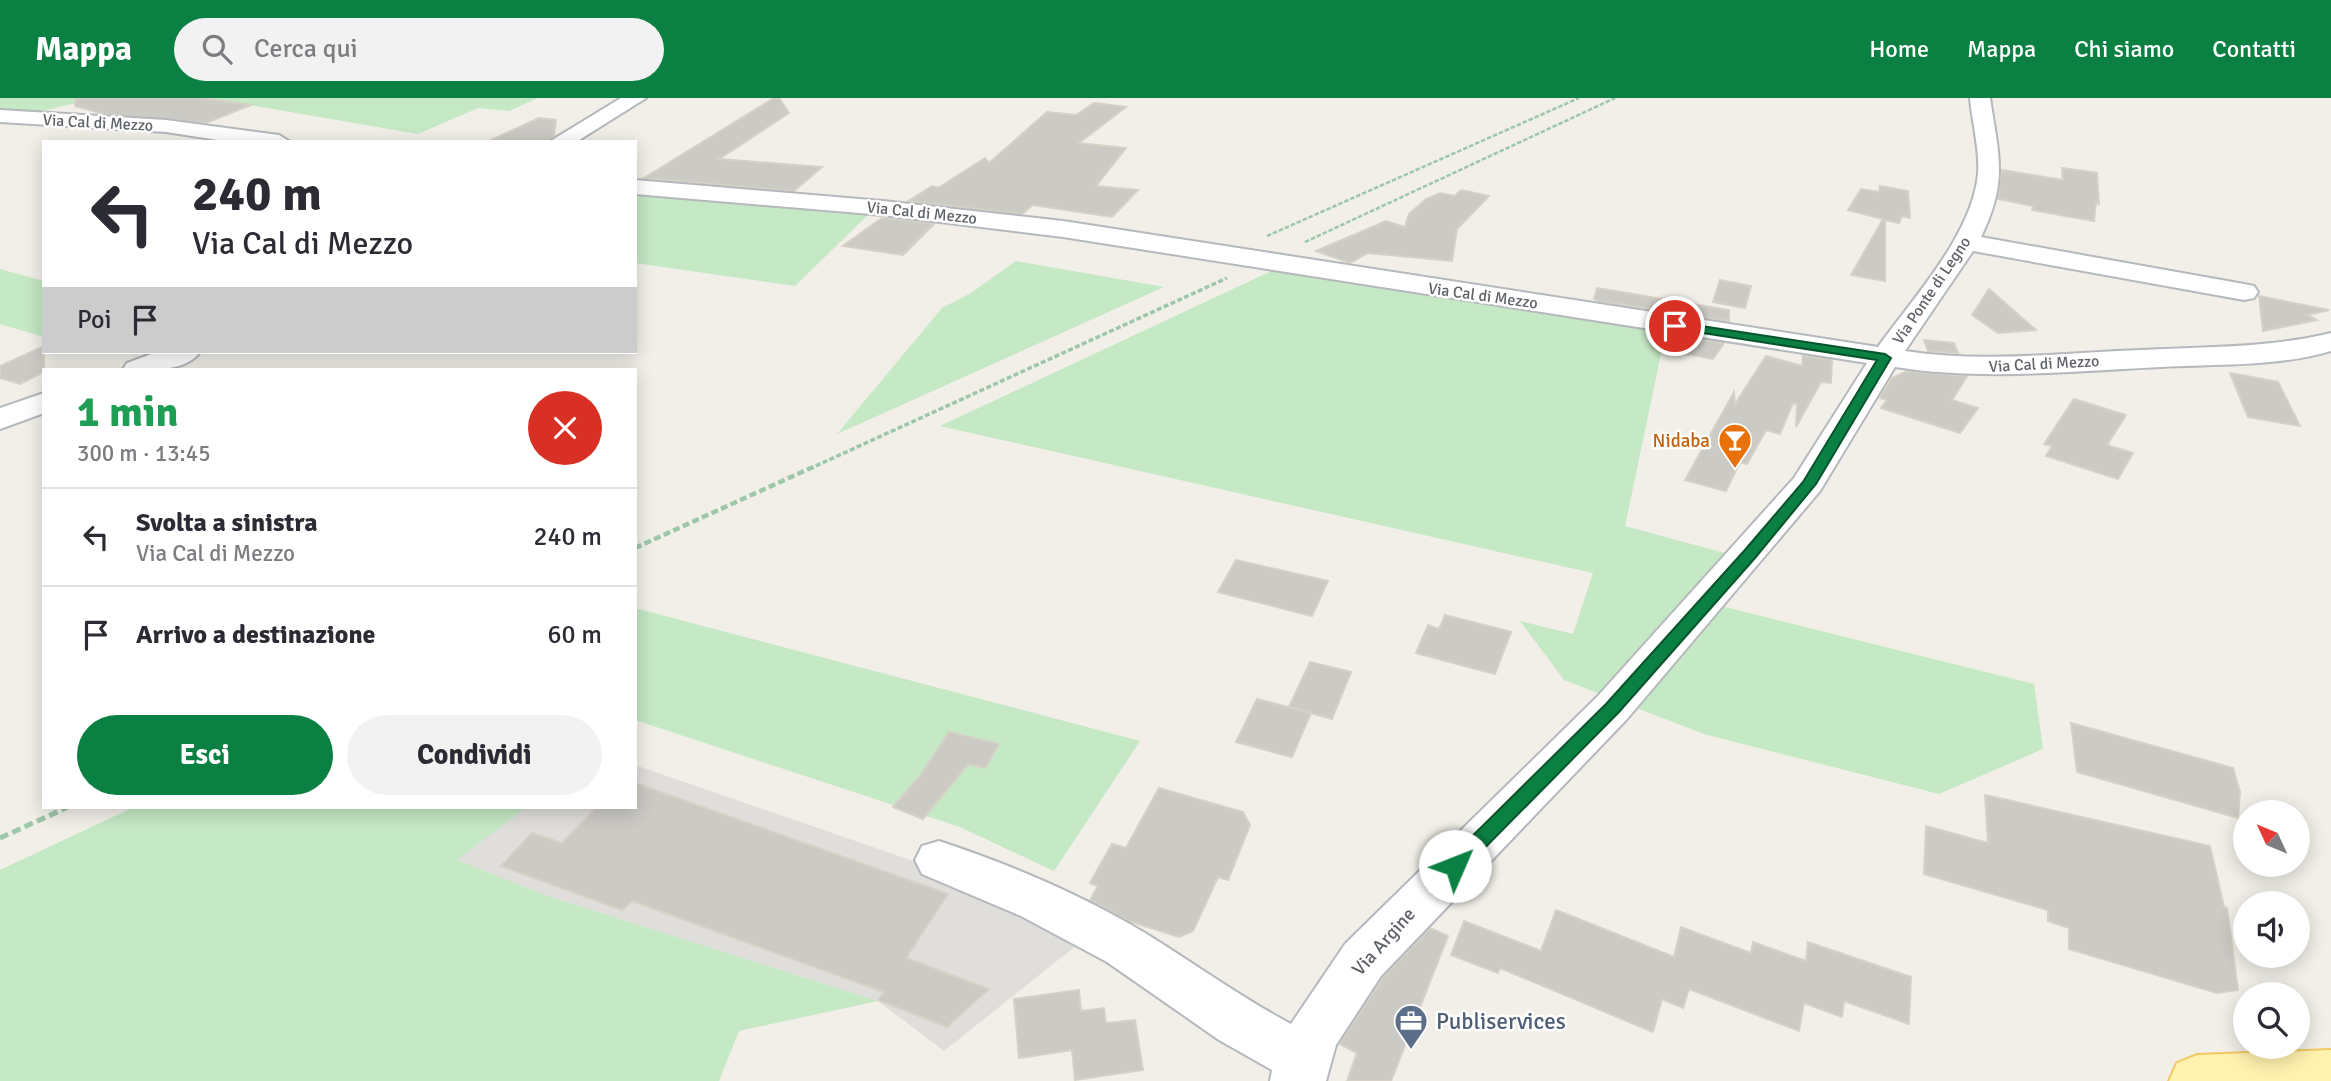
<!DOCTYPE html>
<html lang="it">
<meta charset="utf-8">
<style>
body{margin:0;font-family:Signika,sans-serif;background:#f2f2f3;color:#2b2b33;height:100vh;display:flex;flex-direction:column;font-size:26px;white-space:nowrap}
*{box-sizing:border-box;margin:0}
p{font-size:23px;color:#7c7c81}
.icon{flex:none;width:38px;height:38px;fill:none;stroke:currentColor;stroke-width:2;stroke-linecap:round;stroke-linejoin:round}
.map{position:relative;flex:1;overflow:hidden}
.panel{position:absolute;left:42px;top:270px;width:595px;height:441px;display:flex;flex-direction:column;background:#fff;border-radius:0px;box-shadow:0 4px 18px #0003}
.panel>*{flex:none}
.banner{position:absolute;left:42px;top:42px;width:595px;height:214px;border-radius:0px;box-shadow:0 4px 18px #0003;background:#fff;color:#2b2b33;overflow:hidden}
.needle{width:46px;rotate:314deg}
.fabs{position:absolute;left:2233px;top:702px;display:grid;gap:14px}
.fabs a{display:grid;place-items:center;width:77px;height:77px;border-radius:50%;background:#fff;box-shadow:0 4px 18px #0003;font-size:35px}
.pin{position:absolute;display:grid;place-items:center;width:60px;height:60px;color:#fff;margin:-30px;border:4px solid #fff;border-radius:50%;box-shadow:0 2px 7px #0007}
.me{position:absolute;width:77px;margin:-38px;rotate:46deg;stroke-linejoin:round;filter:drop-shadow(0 0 5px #0008)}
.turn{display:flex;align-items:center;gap:24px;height:147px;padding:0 35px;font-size:32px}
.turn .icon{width:91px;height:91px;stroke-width:2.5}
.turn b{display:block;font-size:49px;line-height:60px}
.then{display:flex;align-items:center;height:66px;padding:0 35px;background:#0003;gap:14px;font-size:26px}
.round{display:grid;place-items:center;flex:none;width:74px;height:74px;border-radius:37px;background:#f2f2f3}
.overview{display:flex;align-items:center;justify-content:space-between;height:119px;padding:0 35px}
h1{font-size:42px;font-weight:700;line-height:52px;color:#1e9e55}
.primary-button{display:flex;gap:14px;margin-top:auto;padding:14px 35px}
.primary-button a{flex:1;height:80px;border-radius:42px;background:#0b8043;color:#fff;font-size:28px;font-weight:700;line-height:80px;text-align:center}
.primary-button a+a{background:#f2f2f3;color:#2b2b33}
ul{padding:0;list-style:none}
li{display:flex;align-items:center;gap:21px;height:98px;padding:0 35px;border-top:2px solid #e1e1e2}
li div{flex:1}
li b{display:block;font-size:26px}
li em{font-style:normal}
header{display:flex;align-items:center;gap:42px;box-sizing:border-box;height:98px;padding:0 35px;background:#0b8043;color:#fff}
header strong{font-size:33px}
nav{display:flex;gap:38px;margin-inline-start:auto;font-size:24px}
.search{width:490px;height:63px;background:#f2f2f3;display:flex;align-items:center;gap:18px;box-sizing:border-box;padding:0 24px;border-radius:38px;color:#7c7c81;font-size:26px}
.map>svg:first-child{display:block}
.industrial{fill:#e0deda}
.green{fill:#c5e8c5}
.building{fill:#cccac5;stroke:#d6d1c6;stroke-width:2}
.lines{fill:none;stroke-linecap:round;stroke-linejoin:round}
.minor-casing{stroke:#b5b8bc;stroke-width:4}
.major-casing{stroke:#f2c960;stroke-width:4}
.path-far3{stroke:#9cc7a9;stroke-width:2.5;stroke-dasharray:4.5 2;stroke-linecap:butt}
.path-far2{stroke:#9cc7a9;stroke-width:3.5;stroke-dasharray:5 2.5;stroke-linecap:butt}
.path-far1{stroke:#9cc7a9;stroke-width:4.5;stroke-dasharray:7 3.5;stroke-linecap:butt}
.path{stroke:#9cc7a9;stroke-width:5;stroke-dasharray:9 4.5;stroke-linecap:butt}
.minor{fill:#fff;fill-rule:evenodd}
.major{fill:#fff2af;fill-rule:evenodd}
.route{fill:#0b8043;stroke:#07532c;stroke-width:2}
.labels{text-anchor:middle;stroke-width:5;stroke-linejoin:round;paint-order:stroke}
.far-street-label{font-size:16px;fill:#5f6368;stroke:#fff}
.food-label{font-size:19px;fill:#c56008;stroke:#fff;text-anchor:end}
.street-label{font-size:19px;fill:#5f6368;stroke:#fff}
.near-service-label{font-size:23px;fill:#4e5e75;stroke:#fff;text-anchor:start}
</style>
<header>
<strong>Mappa</strong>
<div class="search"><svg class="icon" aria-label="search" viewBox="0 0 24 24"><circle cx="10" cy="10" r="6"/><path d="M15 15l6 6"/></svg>Cerca qui</div>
<nav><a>Home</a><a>Mappa</a><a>Chi siamo</a><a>Contatti</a></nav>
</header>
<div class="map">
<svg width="2331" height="983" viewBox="0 0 2331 983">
<rect width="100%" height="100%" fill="#f1efe8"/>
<polygon class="industrial" points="635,667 928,768 1082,843 944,953 878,903 548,798 456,762 527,709 635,709"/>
<g class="green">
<polygon points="0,0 98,0 34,15 0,13"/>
<polygon points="209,0 538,0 509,13 478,10 418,36"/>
<polygon points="635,95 872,113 795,188 635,165"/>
<polygon points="1016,163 1164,189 837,336 942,210 971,195"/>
<polygon points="1280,169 1666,232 1625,428 1754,463 1705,504 2034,586 2043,651 1939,696 1704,636 1564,582 1520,523 1573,536 1593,475 940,328"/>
<polygon points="0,171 44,183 44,239 0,226"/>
<polygon points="635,510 1140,643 1054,773 960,729 635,622"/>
<polygon points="134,709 527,709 457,762 548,798 878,903 739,933 719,983 0,983 0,772"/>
</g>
<g class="building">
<polygon points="76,0 202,0 251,7 206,25 104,16 75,8"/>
<polygon points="774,0 779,0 789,15 719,61 822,69 794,93 644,80"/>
<polygon points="1094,5 1126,9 1079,45 1126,50 1096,88 1138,92 1112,119 1033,107 1022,116 908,103 932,88 938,90 985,60 989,65 1047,14 1076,17"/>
<polygon points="539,20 556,22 554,38 546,44 487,44"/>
<polygon points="2062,70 2097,75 2099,106 2096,105 2094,123 2032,112 2033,108 1998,101 2002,72 2063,82"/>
<polygon points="1880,88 1908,93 1910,120 1902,118 1899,125 1885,122 1885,183 1851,177 1883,121 1848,112 1861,91 1879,94"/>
<polygon points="1461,92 1489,98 1457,131 1452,163 1368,155 1350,165 1316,153 1386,123 1405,129 1409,116 1426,101 1440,95 1455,98"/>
<polygon points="882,120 883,120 934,126 903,157 843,148"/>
<polygon points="1720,182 1751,188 1745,210 1713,204"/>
<polygon points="1597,190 1729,212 1729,223 1599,203 1594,201"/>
<polygon points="1989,191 2036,232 1998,235 1972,217"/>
<polygon points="2259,198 2329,212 2307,217 2317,222 2263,233"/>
<polygon points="1658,235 1724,245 1713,261 1653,250"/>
<polygon points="1924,242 1954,245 1958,255 1928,253"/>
<polygon points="44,248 44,274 20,286 0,280 0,268"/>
<polygon points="1766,258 1802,268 1803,258 1832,262 1831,285 1821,284 1796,329 1797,306 1793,305 1780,336 1766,332 1747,366 1740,364 1726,393 1685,382 1734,294 1735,306"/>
<polygon points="1907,273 1967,278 1952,302 1978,310 1960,335 1881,310 1887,302 1880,300 1892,280"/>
<polygon points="2230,275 2278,284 2300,328 2248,319"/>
<polygon points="2074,301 2126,317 2107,347 2133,355 2118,381 2046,358 2052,348 2044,346"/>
<polygon points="1236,462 1328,483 1312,518 1218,494"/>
<polygon points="1445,517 1511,534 1495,576 1416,555 1428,527 1439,531"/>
<polygon points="1310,564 1351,574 1332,621 1289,609"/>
<polygon points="1257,601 1311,615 1292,659 1236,644"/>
<polygon points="2071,625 2233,670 2240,694 2238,720 2077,674"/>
<polygon points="949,634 999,646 985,670 968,666 923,721 893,709 920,678"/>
<polygon points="635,685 948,796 906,860 989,891 947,929 878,902 884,894 632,803 622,812 501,768 532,735 562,745 597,709 635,709"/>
<polygon points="1159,690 1243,714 1250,727 1228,782 1218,779 1193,833 1179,839 1129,823 1090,802 1098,788 1090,785 1112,746 1126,750"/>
<polygon points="1985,697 2210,748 2224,809 2227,810 2238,892 2217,895 2069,851 2069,830 2048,823 2048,812 1924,776 1926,728 1988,745"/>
<polygon points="1556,812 1674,859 1681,829 1751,855 1753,844 1806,863 1808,844 1911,879 1909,926 1844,903 1842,919 1804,905 1799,933 1689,891 1683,910 1662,901 1653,934 1500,870 1498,875 1451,857 1464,823 1541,853"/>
<polygon points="1430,830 1448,838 1391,983 1347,983 1357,955 1340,946 1341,944 1383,880"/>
<polygon points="1079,892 1081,913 1104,910 1106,925 1135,922 1143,972 1075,982 1072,952 1019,960 1014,901"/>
</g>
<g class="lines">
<defs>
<g id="minor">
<polygon points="621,0 646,0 576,44 549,44"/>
<path d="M1970,0H1990C1999,59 2008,83 1981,139L2244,186L2254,188L2258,194L2254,200L2244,202L1973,153L1905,253C1983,265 2061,255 2140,252C2203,249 2270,250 2331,235V253C2278,269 2216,266 2161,269C2072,273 1983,283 1895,269L1820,393L1627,621L1381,878L1336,947L1326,983H1270L1272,972L1219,942L1107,864L1021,818L922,776L915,762L922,748L939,743C1009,766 1082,797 1145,835C1194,865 1240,899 1291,926L1345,846L1597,599L1794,380L1867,265L1063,139L883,117L635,96V82L883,103L1063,123L1878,249C1913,200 1972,137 1978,76C1980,52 1972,24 1970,0Z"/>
<polygon points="0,12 166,22 279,37 290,44 231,44 166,34 0,24"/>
<path d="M157,254H200C185,275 146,272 123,271L127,265Z"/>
<polygon points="44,295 44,315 0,331 0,310"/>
</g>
<polygon id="major" points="2331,952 2331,983 2169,983 2177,965 2197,957"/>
</defs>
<use href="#minor" class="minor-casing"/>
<use href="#major" class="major-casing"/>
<g class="path-far3">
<polyline points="1267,138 1579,0"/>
<polyline points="1305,144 1615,0"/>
</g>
<polyline class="path-far2" points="809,371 1227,180"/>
<polyline class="path-far1" points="635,450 813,369"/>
<polyline class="path" points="0,740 68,709"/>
<use href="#minor" class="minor"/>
<use href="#major" class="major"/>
</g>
<polygon class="route" points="1675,224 1885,256 1891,260 1816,386 1755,460 1619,614 1462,773 1448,773 1445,768 1448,762 1606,606 1744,453 1803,384 1877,262 1671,230 1669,228"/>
<defs>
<symbol id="bar-pin" viewBox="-11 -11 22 30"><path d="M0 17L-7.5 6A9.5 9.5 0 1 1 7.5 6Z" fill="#e8710a" stroke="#fff"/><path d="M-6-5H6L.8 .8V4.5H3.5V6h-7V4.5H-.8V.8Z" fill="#fff"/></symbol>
<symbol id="office-pin" viewBox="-11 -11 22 30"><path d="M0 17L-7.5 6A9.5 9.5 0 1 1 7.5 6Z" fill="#5c6f8a" stroke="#fff"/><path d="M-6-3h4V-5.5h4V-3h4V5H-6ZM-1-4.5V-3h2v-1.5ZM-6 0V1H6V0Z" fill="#fff"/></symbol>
</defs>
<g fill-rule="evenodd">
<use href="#bar-pin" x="1716" y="323" width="38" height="52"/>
<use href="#office-pin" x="1392" y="904" width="38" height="52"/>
</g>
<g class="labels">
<g class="far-street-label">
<text transform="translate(98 24) rotate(3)" y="6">Via Cal di Mezzo</text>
<text transform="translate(922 114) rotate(6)" y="6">Via Cal di Mezzo</text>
<text transform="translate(1931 192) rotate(-56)" y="6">Via Ponte di Legno</text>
<text transform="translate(1483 197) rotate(8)" y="6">Via Cal di Mezzo</text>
<text transform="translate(2044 265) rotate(-3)" y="6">Via Cal di Mezzo</text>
</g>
<g class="food-label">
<text x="1710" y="349">Nidaba</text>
</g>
<g class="street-label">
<text transform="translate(1383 843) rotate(-48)" y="7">Via Argine</text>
</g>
<g class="near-service-label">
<text x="1436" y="931">Publiservices</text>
</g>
</g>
</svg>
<div class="fabs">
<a><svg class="needle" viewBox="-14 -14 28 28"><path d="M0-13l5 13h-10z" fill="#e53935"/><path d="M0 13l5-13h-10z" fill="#7c7c81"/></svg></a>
<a><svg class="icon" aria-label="sound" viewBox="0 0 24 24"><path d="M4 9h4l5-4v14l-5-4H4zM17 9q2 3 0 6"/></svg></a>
<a><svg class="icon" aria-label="search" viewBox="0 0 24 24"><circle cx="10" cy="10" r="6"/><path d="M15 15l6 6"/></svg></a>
</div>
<div class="pin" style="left:1675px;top:228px;background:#d93025"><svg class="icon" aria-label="arrive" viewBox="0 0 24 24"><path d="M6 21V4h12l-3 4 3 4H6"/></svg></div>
<svg class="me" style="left:1455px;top:768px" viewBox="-20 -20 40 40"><circle r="19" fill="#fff"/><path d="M0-13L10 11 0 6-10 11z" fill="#0b8043"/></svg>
<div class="banner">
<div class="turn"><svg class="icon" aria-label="left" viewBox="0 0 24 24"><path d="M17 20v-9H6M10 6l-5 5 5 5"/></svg><div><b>240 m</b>Via Cal di Mezzo</div></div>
<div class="then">Poi<svg class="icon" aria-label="arrive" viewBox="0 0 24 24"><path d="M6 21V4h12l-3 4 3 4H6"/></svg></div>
</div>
<section class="panel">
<div class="overview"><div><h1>1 min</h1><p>300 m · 13:45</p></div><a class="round" style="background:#d93025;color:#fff"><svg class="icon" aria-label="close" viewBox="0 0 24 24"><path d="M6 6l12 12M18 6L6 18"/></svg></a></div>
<ul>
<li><svg class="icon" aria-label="left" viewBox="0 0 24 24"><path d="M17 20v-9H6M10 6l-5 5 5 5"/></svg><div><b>Svolta a sinistra</b><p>Via Cal di Mezzo</p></div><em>240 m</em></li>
<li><svg class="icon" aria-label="arrive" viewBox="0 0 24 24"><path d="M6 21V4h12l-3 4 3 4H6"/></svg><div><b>Arrivo a destinazione</b></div><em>60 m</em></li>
</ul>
<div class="primary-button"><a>Esci</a><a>Condividi</a></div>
</section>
</div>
